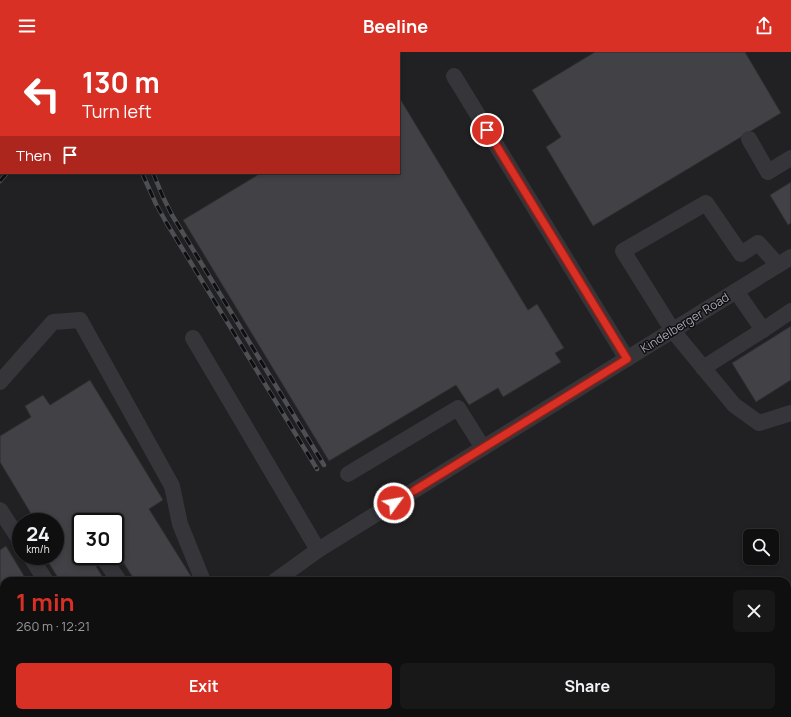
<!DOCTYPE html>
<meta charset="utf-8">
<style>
body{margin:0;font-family:Manrope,sans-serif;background:#181819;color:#f1f3f6;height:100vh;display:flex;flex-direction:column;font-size:15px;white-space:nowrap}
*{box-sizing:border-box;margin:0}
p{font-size:13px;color:#9b9c9f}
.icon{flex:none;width:22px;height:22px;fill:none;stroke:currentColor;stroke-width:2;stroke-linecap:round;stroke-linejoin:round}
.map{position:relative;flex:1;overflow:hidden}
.drawer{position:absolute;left:0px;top:525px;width:791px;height:140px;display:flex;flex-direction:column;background:#0f0f10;border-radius:12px 12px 0 0;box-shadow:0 2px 6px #0003,0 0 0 1px #2f2f30}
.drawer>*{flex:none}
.top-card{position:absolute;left:0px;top:0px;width:400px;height:122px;box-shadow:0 2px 6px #0003,0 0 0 1px #2f2f30;background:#d93025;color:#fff;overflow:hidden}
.buttons{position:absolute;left:743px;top:477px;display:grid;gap:8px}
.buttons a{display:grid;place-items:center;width:36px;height:36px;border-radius:6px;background:#0f0f10;box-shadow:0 2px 6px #0003,0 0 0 1px #2f2f30;font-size:20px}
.speed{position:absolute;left:12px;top:461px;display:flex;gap:8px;font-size:20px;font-weight:700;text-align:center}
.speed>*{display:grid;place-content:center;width:52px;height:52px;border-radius:50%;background:#0f0f10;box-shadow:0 2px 6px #0003,0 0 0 1px #2f2f30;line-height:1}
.speed small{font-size:10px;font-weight:400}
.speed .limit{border:2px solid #111;border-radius:6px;background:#fff;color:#111}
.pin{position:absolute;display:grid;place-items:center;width:34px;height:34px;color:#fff;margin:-17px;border:2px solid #fff;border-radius:50%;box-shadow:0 1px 4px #0007}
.me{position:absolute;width:44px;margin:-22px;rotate:58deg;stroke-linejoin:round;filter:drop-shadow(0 0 3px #0008)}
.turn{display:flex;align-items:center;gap:14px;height:84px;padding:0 16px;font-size:18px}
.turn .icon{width:52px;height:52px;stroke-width:2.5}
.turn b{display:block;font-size:28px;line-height:34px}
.then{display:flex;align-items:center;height:38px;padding:0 16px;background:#0003;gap:8px;font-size:15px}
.round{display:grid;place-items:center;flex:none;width:42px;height:42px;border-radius:6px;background:#181819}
.summary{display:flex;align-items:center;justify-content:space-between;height:68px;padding:0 16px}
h1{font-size:24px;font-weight:700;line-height:30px;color:#d93025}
.cta{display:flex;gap:8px;margin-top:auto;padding:8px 16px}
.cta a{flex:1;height:46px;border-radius:6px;background:#d93025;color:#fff;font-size:16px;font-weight:700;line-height:46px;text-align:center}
.cta a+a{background:#181819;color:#f1f3f6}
header{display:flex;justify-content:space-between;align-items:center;height:52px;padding:0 16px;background:#d93025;color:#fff;font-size:18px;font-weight:700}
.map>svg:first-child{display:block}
.built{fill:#212022;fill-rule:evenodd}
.building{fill:#414146;stroke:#2f2e31}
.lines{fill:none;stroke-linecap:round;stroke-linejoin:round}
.minor{stroke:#35353a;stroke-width:16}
.rail-casing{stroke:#4e4f55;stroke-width:4.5}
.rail{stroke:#0f0f11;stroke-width:3;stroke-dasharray:9;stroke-linecap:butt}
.route-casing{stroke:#8d1f18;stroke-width:10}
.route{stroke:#d93025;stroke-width:7}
.labels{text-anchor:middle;stroke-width:3;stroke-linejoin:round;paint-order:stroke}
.street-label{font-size:12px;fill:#a7a8b5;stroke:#0f0f11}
</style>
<header><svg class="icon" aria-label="menu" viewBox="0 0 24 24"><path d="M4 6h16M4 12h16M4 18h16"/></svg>Beeline<svg class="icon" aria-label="share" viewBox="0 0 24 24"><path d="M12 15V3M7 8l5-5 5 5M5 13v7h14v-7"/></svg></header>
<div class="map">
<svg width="791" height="665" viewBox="0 0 791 665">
<rect width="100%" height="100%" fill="#141416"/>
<path class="built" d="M89,0H791V665H0V102L1,121H399V1ZM21,470H55V504H21ZM81,470H115V504H81ZM750,484H772V506H750ZM4,529H787V661H4Z"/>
<g class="building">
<polygon points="595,0 745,0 781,61 593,174 546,95 561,85 532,38"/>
<polygon points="399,45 528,258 537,252 564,296 555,301 561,310 503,345 498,336 469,353 456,333 329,409 183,168 261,121 399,121"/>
<polygon points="791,130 791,171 788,173 770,143"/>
<polygon points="791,274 791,328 756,350 732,311"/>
<polygon points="90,328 163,448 149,457 194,529 135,529 115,497 115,470 81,470 81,504 90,504 105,529 60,529 45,505 55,504 55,470 36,470 0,410 0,384 31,365 25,354 43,343 50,353"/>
<polygon points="6,494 27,529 4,529 4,552 0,545 0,498"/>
<polygon points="743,661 763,661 766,665 736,665"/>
</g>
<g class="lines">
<g class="minor">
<polyline points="454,24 627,307"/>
<polyline points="749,87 768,120 791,106"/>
<polyline points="778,213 758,191 741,202 706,151 623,199 673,279 734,353 759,371 791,361"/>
<polyline points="736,239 763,278 791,259"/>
<polyline points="193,286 318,498"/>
<polyline points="703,316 763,278"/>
<polyline points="0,330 53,270 80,268 172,434 180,472 203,529"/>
<polyline points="348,422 458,356 483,396"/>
<polyline points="0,458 21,490"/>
<polyline points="30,504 46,529"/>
<polyline points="102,504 119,529"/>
<polyline points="275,529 318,498 791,205"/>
<polyline points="0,595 4,601"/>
<polyline points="47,661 49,665"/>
<polyline points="274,661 276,665"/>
<polyline points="62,665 68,661"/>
</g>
<defs>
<g id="rail">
<polyline points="13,1 14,0"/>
<polyline points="28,1 29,0"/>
<polyline points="39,1 40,0"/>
<polyline points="54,1 55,0"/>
<polyline points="72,1 73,0"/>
<polyline points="105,1 105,0"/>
<polyline points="139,1 140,0"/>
<polyline points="148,1 148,0"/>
<polyline points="0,17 1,16"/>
<polyline points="0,36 1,34"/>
<polyline points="0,47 1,46"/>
<polyline points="0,85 1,84"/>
<polyline points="142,121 156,152 166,170 317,417"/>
<polyline points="153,121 163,145 172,163 324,413"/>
<polyline points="0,129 7,121"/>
<polyline points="0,561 4,568"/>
</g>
</defs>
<use href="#rail" class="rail-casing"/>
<use href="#rail" class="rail"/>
</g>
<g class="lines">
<defs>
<polyline id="route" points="394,451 627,307 487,78"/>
</defs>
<use href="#route" class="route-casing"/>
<use href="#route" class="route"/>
</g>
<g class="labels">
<g class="street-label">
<text transform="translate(685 271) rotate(-32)" y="4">Kindelberger Road</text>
</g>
</g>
</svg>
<div class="buttons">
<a><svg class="icon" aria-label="search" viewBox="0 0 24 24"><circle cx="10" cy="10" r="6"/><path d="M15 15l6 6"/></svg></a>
</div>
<div class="speed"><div>24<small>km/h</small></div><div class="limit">30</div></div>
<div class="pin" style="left:487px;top:78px;background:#d93025"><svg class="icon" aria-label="arrive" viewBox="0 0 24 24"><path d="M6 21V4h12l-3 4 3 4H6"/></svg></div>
<svg class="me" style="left:394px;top:451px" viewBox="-20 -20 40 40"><circle r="17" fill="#d93025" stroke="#fff" stroke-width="3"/><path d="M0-11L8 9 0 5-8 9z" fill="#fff"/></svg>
<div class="top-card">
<div class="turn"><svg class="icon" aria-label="left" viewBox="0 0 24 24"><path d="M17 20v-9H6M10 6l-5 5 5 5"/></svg><div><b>130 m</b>Turn left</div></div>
<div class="then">Then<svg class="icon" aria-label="arrive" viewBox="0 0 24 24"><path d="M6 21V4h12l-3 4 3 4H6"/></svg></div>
</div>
<section class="drawer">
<div class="summary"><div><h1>1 min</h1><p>260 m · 12:21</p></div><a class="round"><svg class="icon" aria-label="close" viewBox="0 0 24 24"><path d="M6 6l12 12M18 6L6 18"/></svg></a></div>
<div class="cta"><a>Exit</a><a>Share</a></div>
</section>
</div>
